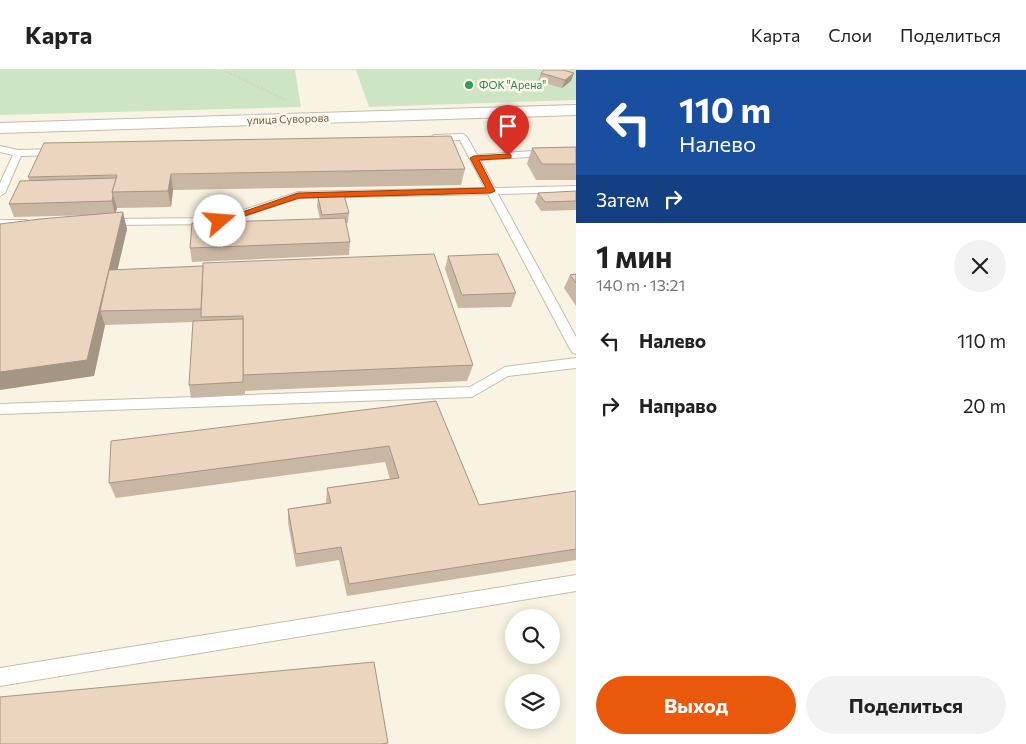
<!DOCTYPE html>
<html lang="ru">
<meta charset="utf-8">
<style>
body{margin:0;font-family:Commissioner,sans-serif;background:#f2f2f2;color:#222;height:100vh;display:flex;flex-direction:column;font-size:19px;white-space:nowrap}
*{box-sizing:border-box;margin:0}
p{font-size:16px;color:#767676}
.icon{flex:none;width:28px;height:28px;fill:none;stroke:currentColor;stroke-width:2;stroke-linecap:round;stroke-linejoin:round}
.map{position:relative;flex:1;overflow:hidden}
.sheet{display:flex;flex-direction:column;background:#fff;width:450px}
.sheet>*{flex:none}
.hud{background:#1a4fa0;color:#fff;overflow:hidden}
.controls{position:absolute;left:505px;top:539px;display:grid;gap:10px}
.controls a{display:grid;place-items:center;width:55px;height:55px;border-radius:50%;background:#fff;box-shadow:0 2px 12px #0003;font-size:25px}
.pin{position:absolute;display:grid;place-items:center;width:42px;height:42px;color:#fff;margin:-51px -21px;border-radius:50% 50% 50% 0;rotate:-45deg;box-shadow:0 0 5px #0007}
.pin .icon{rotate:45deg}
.me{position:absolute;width:55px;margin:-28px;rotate:72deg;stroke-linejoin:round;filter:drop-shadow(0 0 4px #0008)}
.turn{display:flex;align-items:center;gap:18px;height:105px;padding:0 20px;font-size:22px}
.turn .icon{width:65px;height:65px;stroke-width:2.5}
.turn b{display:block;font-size:35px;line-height:42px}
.then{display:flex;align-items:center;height:48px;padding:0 20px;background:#0003;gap:10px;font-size:19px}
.round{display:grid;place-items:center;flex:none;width:52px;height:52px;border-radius:26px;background:#f2f2f2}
.overview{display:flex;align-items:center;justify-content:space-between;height:85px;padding:0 20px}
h1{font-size:30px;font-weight:700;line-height:38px}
.primary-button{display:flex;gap:10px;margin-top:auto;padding:10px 20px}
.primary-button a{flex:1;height:58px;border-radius:30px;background:#ea580c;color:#fff;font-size:20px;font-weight:700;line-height:58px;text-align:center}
.primary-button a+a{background:#f2f2f2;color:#222}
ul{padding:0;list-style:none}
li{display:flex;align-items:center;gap:15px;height:65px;padding:0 20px}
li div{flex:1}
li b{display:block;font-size:19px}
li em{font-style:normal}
header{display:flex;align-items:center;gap:30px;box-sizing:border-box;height:70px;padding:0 25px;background:#fff;border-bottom:1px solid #e0e0e0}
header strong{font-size:24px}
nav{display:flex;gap:28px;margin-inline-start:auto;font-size:18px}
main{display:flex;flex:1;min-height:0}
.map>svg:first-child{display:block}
.green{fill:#cee5c4}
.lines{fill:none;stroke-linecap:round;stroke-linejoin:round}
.service-casing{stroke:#c8bbac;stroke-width:2}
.minor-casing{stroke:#c8bbac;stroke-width:2}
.path{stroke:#cfb9a2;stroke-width:2;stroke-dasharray:0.5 2.5;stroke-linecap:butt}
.service{fill:#fff;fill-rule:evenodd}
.minor{fill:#fff;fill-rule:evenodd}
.wall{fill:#cab7a3}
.shaded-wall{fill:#a49585}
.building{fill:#ebd5be;stroke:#a49585}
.route{fill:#ea580c;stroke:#983908}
.leisure-dot{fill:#2e9e5b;stroke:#fcf7e9;stroke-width:2}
.labels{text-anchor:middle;stroke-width:5;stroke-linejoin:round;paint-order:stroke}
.far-leisure-label{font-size:11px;fill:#27864d;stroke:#fcf7e9;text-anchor:start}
.far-street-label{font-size:11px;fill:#6e5c4d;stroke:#fcf7e9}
</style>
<header>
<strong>Карта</strong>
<nav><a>Карта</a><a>Слои</a><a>Поделиться</a></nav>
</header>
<main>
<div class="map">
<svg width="576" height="674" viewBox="0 0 576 674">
<rect width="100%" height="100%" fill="#f9f3e3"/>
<g class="green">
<polygon points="0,0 295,0 301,37 0,45"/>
<polygon points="356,0 576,0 576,30 369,37"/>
</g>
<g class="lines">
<defs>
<g id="service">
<polygon points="463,64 467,67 477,85 576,78 576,84 480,90 495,118 576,116 576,122 498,124 576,267 576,284 572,282 570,279 488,124 299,128 220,154 108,155 103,152 108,149 219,148 298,122 485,118 460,70 434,71 430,68 434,65"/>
<polygon points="0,76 18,80 58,79 62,82 58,85 21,86 5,123 0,126 0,113 13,85 0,82"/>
<polygon points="0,150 27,150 32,153 27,156 0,156"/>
<polygon points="576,288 576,298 508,306 472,327 0,344 0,334 470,317 505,297"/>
<polygon points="576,505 576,521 0,616 0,598"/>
</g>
<polygon id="minor" points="576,35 576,45 0,63 0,53"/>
</defs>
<use href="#service" class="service-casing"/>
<use href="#minor" class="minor-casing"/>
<polyline class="path" points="223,0 288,31"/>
<use href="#service" class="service"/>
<use href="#minor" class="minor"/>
</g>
<g class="wall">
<polygon points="541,3 571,11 562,18 538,11"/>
<polygon points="576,77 576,110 536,110 527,94 532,78"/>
<polygon points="465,99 461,115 173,120 171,137 117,138 116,143 127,159 117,200 473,295 467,311 245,321 245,320 245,325 191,328 189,315 193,252 105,255 94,306 94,145 14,147 9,134 29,110 28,107"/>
<polygon points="576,121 576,140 541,141 535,132 538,123"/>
<polygon points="318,127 349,143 348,153 346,153 350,172 349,185 192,192 190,178 320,149 317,136"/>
<polygon points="448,186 516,223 511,237 458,238 445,199"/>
<polygon points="576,204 576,236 564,218 570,205"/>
<polygon points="436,331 479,435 576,421 576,490 347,526 339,490 296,497 288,453 288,439 326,433 327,418 390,409 385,392 116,428 109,413"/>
</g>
<g class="shaded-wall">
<polygon points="574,3 571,11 562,18 565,10"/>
<polygon points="171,104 173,120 171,137 168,121"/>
<polygon points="113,125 117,138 115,144 112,131"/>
<polygon points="123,142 127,159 108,241 100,241 105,255 94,306 0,320 0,302"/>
</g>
<g class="building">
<polygon points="544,0 563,0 574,3 565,10 541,3"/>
<polygon points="451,66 465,99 171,104 168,121 112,122 117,105 28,107 44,73"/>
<polygon points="576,77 576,94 542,94 532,78"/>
<polygon points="116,108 112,122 113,125 112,131 9,134 20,111"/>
<polygon points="576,121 576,131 545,132 538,123"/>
<polygon points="344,125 349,143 322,145 318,127"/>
<polygon points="123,142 87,290 0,302 0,154 40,149"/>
<polygon points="345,148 350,172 190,178 192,153"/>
<polygon points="434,184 473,295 243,305 243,246 201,247 203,193"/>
<polygon points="498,184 516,223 462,225 448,186"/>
<polygon points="203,196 201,239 100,241 109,200"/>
<polygon points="576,204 576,213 570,205"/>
<polygon points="243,249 243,312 189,315 193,251"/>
<polygon points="436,331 479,435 576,421 576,479 349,514 341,477 296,484 288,439 331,433 327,418 399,408 389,376 109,413 111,371"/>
<polygon points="374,592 388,673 381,674 0,674 0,627"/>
</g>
<polygon class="route" points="508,84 511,85 511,88 479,90 495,121 491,123 299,128 223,153 216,151 298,123 486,118 470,88 474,86"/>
<circle class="leisure-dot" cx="469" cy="15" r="5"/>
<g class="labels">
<g class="far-leisure-label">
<text x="479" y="19">ФОК "Арена"</text>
</g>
<g class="far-street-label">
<text transform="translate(288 49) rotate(-2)" y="4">улица Суворова</text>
</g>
</g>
</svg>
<div class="controls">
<a><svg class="icon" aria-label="search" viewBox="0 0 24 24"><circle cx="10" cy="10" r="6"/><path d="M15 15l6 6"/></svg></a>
<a><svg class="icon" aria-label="layers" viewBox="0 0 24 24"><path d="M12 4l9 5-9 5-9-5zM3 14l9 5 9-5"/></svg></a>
</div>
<div class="pin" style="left:508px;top:86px;background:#d93025"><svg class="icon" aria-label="arrive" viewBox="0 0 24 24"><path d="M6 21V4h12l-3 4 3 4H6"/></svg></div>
<svg class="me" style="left:220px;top:151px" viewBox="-20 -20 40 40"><circle r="19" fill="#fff"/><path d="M0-13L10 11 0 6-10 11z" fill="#ea580c"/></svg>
</div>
<section class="sheet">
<div class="hud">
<div class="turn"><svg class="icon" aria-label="left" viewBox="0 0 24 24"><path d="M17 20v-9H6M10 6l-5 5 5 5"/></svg><div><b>110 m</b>Налево</div></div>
<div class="then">Затем<svg class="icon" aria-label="right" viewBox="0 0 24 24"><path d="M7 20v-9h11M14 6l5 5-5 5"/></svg></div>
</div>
<div class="overview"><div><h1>1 мин</h1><p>140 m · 13:21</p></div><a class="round"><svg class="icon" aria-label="close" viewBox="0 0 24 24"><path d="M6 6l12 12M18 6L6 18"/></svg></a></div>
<ul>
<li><svg class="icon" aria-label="left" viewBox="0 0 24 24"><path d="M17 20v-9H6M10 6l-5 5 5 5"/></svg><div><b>Налево</b></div><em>110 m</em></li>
<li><svg class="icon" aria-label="right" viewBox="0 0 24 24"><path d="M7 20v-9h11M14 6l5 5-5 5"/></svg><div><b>Направо</b></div><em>20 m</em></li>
</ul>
<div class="primary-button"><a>Выход</a><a>Поделиться</a></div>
</section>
</main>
